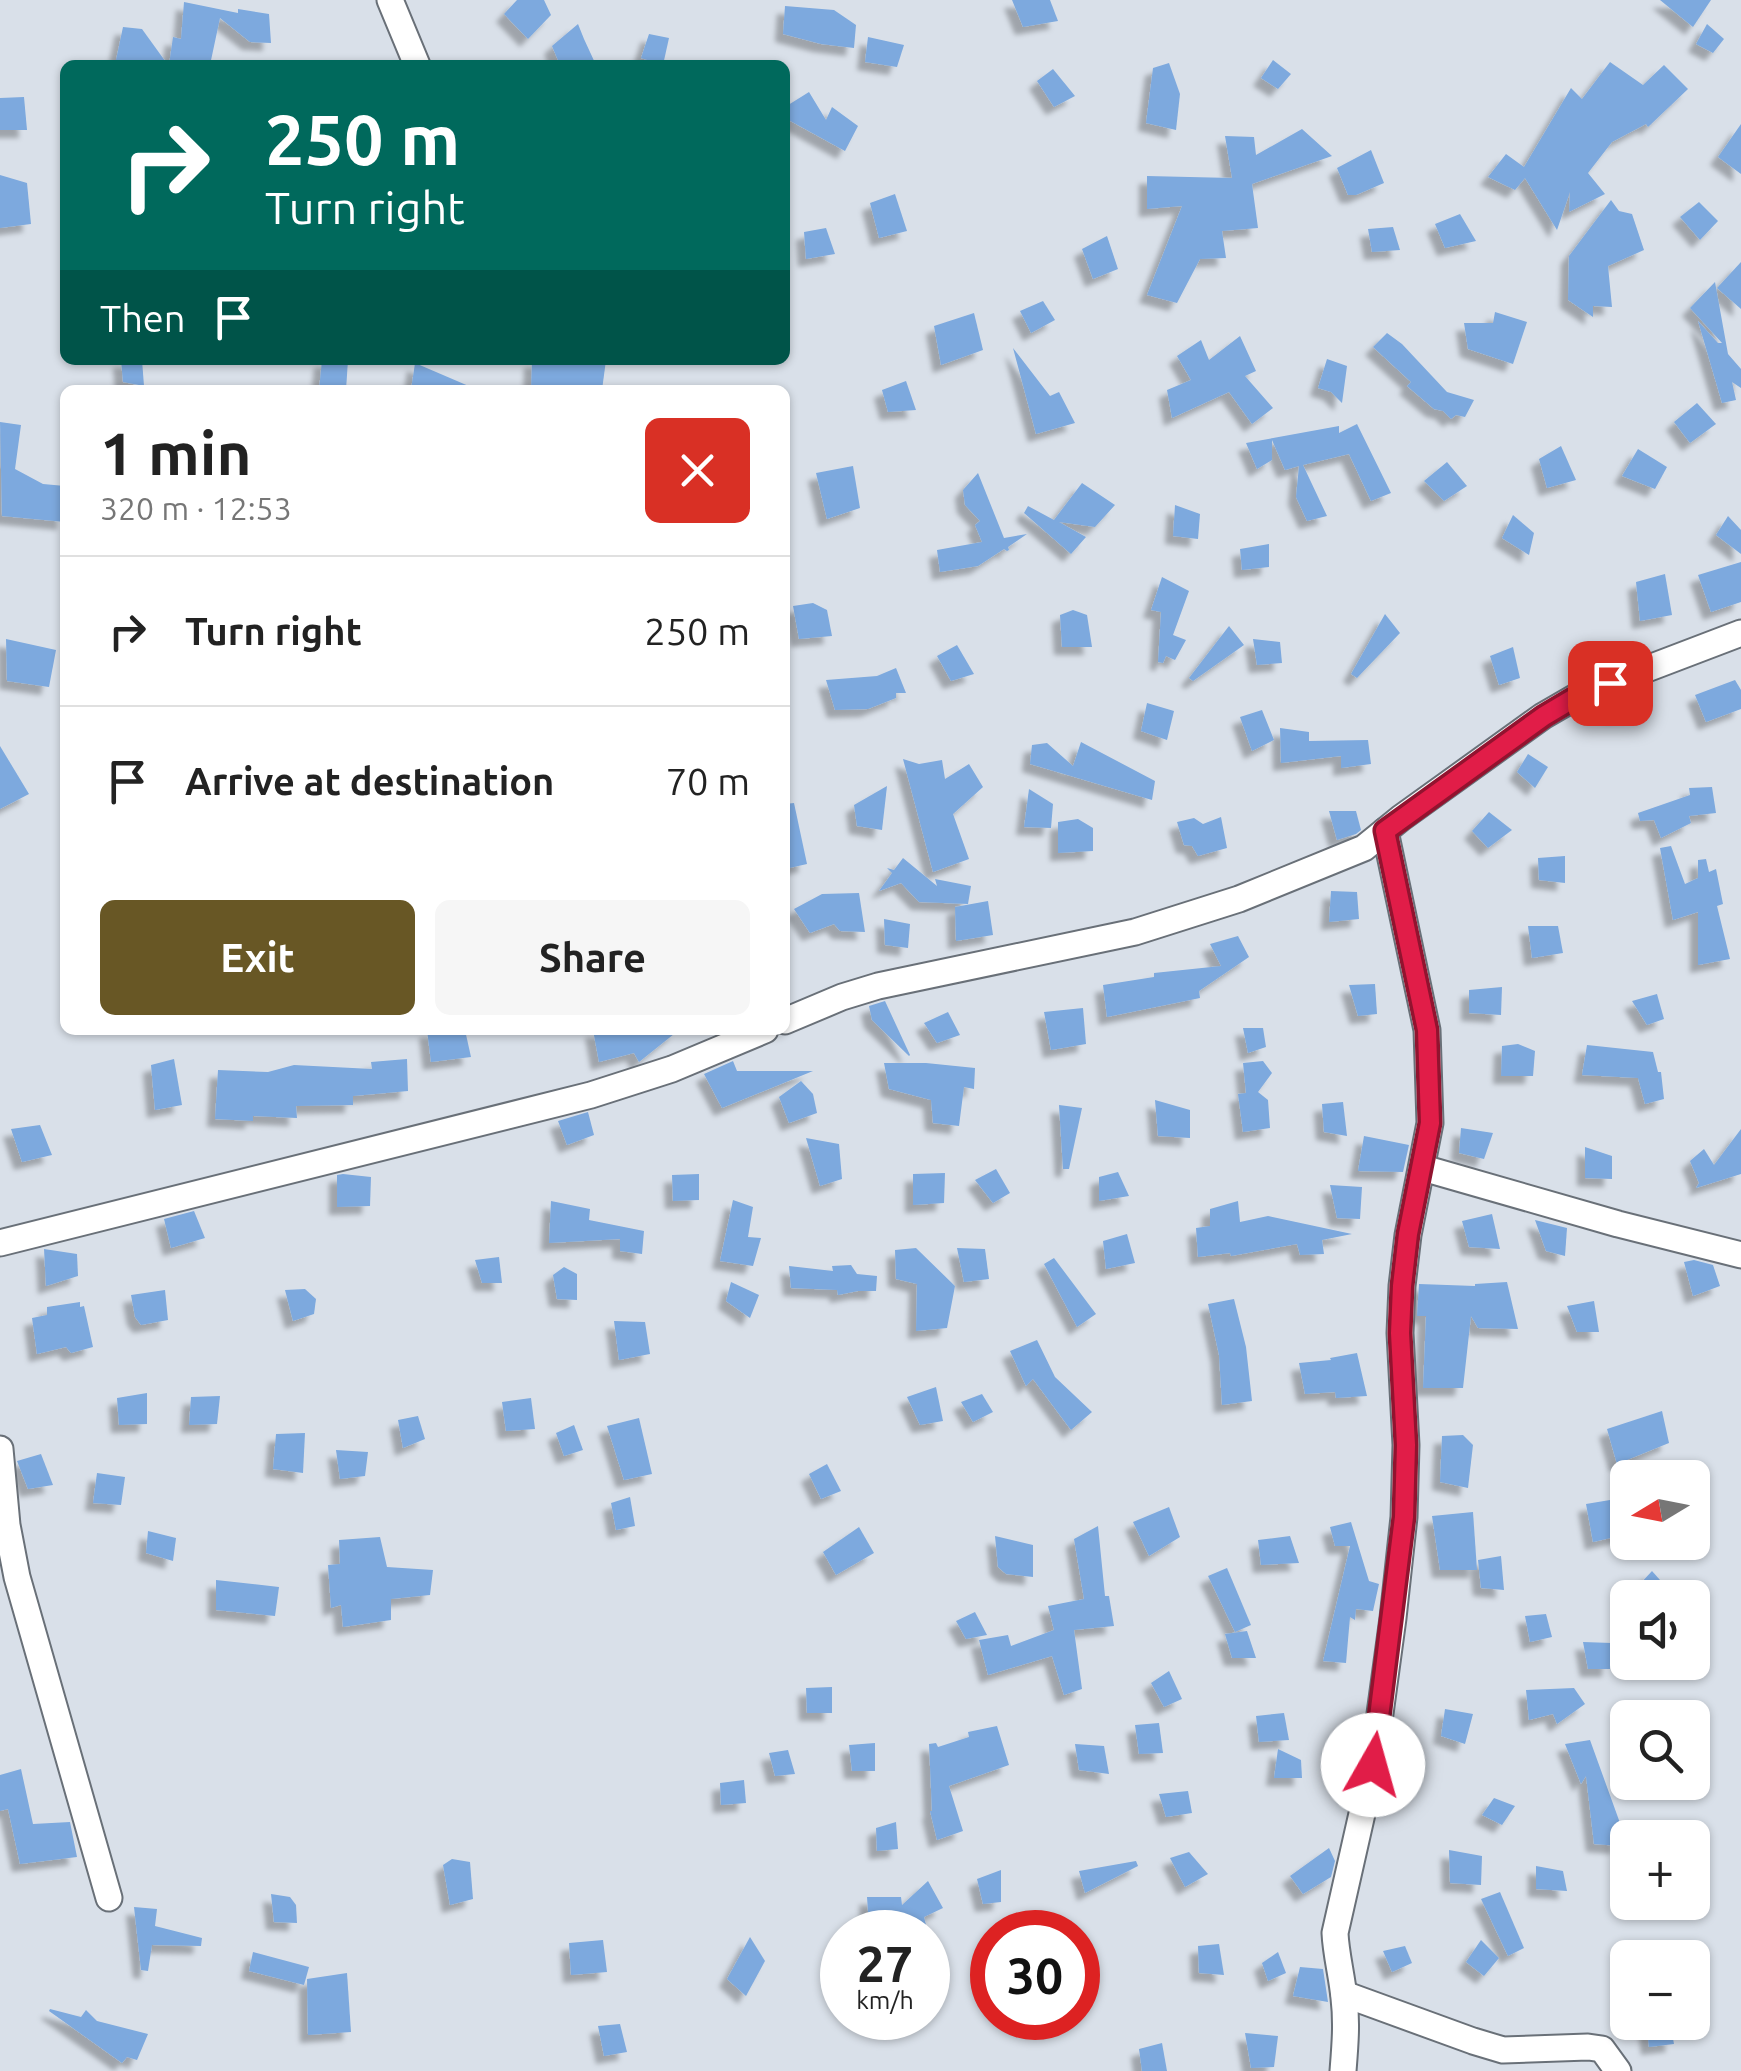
<!DOCTYPE html>
<meta charset="utf-8">
<style>
body{margin:0;font-family:Ubuntu,sans-serif;background:#f6f6f6;color:#222;height:100vh;display:flex;flex-direction:column;font-size:38px;white-space:nowrap}
*{box-sizing:border-box;margin:0}
p{font-size:32px;color:#767676}
.icon{flex:none;width:55px;height:55px;fill:none;stroke:currentColor;stroke-width:2;stroke-linecap:round;stroke-linejoin:round}
.map{position:relative;flex:1;overflow:hidden}
.details{position:absolute;left:60px;top:385px;width:730px;height:650px;display:flex;flex-direction:column;background:#fff;border-radius:15px;box-shadow:0 2px 8px #0004}
.details>*{flex:none}
.banner{position:absolute;left:60px;top:60px;width:730px;height:305px;border-radius:15px;box-shadow:0 2px 8px #0004;background:#00695c;color:#fff;overflow:hidden}
.needle{width:65px;rotate:260deg}
.tools{position:absolute;left:1610px;top:1460px;display:grid;gap:20px}
.tools a{display:grid;place-items:center;width:100px;height:100px;border-radius:15px;background:#fff;box-shadow:0 2px 8px #0004;font-size:50px}
.speed{position:absolute;left:820px;top:1910px;display:flex;gap:20px;font-size:50px;font-weight:700;text-align:center}
.speed>*{display:grid;place-content:center;width:130px;height:130px;border-radius:50%;background:#fff;box-shadow:0 2px 8px #0004;line-height:1}
.speed small{font-size:25px;font-weight:400}
.speed .limit{border:15px solid #d22;background:#fff;color:#111}
.pin{position:absolute;display:grid;place-items:center;width:85px;height:85px;color:#fff;margin:-42px;border-radius:20px;box-shadow:0 5px 15px #0006}
.me{position:absolute;width:110px;margin:-55px;rotate:7deg;stroke-linejoin:round;filter:drop-shadow(0 0 8px #0008)}
.turn{display:flex;align-items:center;gap:35px;height:210px;padding:0 40px;font-size:45px}
.turn .icon{width:130px;height:130px;stroke-width:2.5}
.turn b{display:block;font-size:70px;line-height:85px}
.then{display:flex;align-items:center;height:95px;padding:0 40px;background:#0003;gap:20px;font-size:38px}
.round{display:grid;place-items:center;flex:none;width:105px;height:105px;border-radius:15px;background:#f6f6f6}
.head{display:flex;align-items:center;justify-content:space-between;height:170px;padding:0 40px}
h1{font-size:60px;font-weight:700;line-height:75px}
.primary-button{display:flex;gap:20px;margin-top:auto;padding:20px 40px}
.primary-button a{flex:1;height:115px;border-radius:15px;background:#685725;color:#fff;font-size:40px;font-weight:700;line-height:115px;text-align:center}
.primary-button a+a{background:#f6f6f6;color:#222}
ul{padding:0;list-style:none}
li{display:flex;align-items:center;gap:30px;height:150px;padding:0 40px;border-top:2px solid #e0e0e0}
li div{flex:1}
li b{display:block;font-size:38px}
li em{font-style:normal}
.map>svg:first-child{display:block}
.building{fill:#7da9de;filter:url(#shadow)}
.lines{fill:none;stroke-linecap:round;stroke-linejoin:round}
.minor-casing{stroke:#697078;stroke-width:29}
.minor{stroke:#fff;stroke-width:25}
.route-casing{stroke:#92132f;stroke-width:25}
.route{stroke:#e11d48;stroke-width:18}
</style>
<div class="map">
<svg width="1741" height="2071" viewBox="0 0 1741 2071">
<defs>
<filter id="shadow"><feDropShadow dx="-8" dy="8" stdDeviation="2.5" flood-color="#0004"/></filter>
</defs>
<rect width="100%" height="100%" fill="#d9e0e9"/>
<g class="building">
<polygon points="517,0 544,0 551,15 528,39 504,14"/>
<polygon points="1012,0 1050,0 1058,21 1023,27"/>
<polygon points="1660,0 1711,0 1693,27"/>
<polygon points="184,2 238,13 238,9 269,14 271,43 250,42 220,18 210,65 169,65 173,37 181,39"/>
<polygon points="785,6 834,10 856,25 854,48 821,44 783,34"/>
<polygon points="578,24 584,39 596,65 560,65 552,46"/>
<polygon points="1707,24 1724,39 1713,53 1696,44"/>
<polygon points="123,27 142,29 168,65 129,65 116,60"/>
<polygon points="649,34 669,38 663,65 641,58"/>
<polygon points="868,37 904,45 897,67 865,62"/>
<polygon points="1273,60 1291,74 1278,89 1261,78"/>
<polygon points="1610,62 1643,85 1664,65 1688,89 1648,127 1646,124 1612,142 1588,173 1605,194 1569,212 1570,192 1557,230 1525,178 1515,190 1488,177 1506,154 1524,167 1571,88 1582,99"/>
<polygon points="1169,63 1180,94 1176,130 1146,123 1153,68"/>
<polygon points="1053,69 1075,96 1054,107 1037,81"/>
<polygon points="809,92 826,120 832,107 858,126 845,151 785,118 785,107"/>
<polygon points="24,97 27,130 0,130 0,98"/>
<polygon points="1741,124 1741,174 1718,157"/>
<polygon points="1302,129 1332,156 1252,184 1258,228 1222,231 1226,258 1200,259 1177,303 1147,295 1182,206 1147,209 1147,176 1232,178 1225,136 1254,137 1256,155"/>
<polygon points="1371,150 1384,183 1356,195 1348,195 1337,168"/>
<polygon points="0,175 27,183 31,224 0,228"/>
<polygon points="895,194 907,231 879,238 870,203"/>
<polygon points="1611,200 1619,211 1632,214 1644,250 1608,266 1612,307 1593,306 1593,317 1568,300 1569,256"/>
<polygon points="1699,202 1718,221 1700,240 1680,217"/>
<polygon points="1460,214 1476,241 1445,248 1435,224"/>
<polygon points="1393,227 1400,250 1372,252 1368,229"/>
<polygon points="826,228 835,254 806,259 804,232"/>
<polygon points="1107,236 1118,269 1093,279 1082,249"/>
<polygon points="1741,262 1741,309 1717,288"/>
<polygon points="1715,282 1728,354 1741,369 1741,388 1732,382 1736,400 1722,403 1698,321 1718,343 1722,343 1690,308"/>
<polygon points="1043,301 1055,320 1031,333 1020,311"/>
<polygon points="1495,312 1527,322 1513,364 1468,349 1464,323 1493,323"/>
<polygon points="974,313 983,350 941,365 934,326"/>
<polygon points="1387,333 1402,344 1447,392 1474,400 1465,417 1456,415 1451,419 1443,411 1434,409 1407,386 1411,382 1373,347"/>
<polygon points="1240,336 1256,371 1245,376 1273,408 1252,424 1229,392 1172,418 1167,390 1191,380 1177,356 1201,340 1209,360"/>
<polygon points="1013,348 1050,396 1059,392 1075,423 1036,434"/>
<polygon points="1327,359 1347,366 1342,403 1331,392 1318,388"/>
<polygon points="121,360 142,360 144,386 123,382"/>
<polygon points="322,360 348,360 346,390 319,390"/>
<polygon points="532,360 606,360 602,390 531,390"/>
<polygon points="415,363 478,390 411,390"/>
<polygon points="906,381 916,410 888,412 882,390"/>
<polygon points="1697,403 1716,424 1690,443 1674,422"/>
<polygon points="0,422 21,425 15,469 43,484 65,486 65,522 2,516"/>
<polygon points="1357,424 1391,493 1371,501 1349,454 1303,465 1327,516 1307,521 1296,497 1299,466 1285,470 1272,440 1272,460 1257,469 1246,443 1339,426 1339,433"/>
<polygon points="1561,446 1576,480 1547,488 1539,459"/>
<polygon points="1638,449 1667,467 1655,489 1622,476"/>
<polygon points="1447,462 1467,486 1444,501 1424,481"/>
<polygon points="853,466 860,508 827,519 816,473"/>
<polygon points="978,473 1004,538 1027,534 1008,547 1009,550 1007,551 1004,549 978,566 940,572 937,550 982,542 975,525 980,521 965,505 963,490"/>
<polygon points="1082,483 1115,505 1095,527 1059,522 1086,537 1071,554 1024,513 1028,506 1054,520"/>
<polygon points="1175,505 1200,514 1198,539 1173,536"/>
<polygon points="1513,515 1534,533 1529,555 1502,538"/>
<polygon points="1728,516 1741,530 1741,554 1716,535"/>
<polygon points="1269,544 1269,567 1242,570 1240,549"/>
<polygon points="1741,562 1741,602 1711,612 1698,575"/>
<polygon points="1665,574 1672,615 1640,621 1636,582"/>
<polygon points="1162,577 1189,591 1173,635 1186,640 1175,660 1166,656 1163,663 1158,662 1161,612 1151,610"/>
<polygon points="813,603 827,610 832,636 799,639 793,606"/>
<polygon points="1073,610 1087,615 1092,647 1062,647 1060,615"/>
<polygon points="1385,614 1400,633 1357,678 1351,674"/>
<polygon points="1229,626 1244,645 1193,681 1189,678"/>
<polygon points="6,639 56,650 49,687 7,681"/>
<polygon points="1253,639 1280,642 1282,663 1257,665"/>
<polygon points="957,645 974,674 951,681 937,656"/>
<polygon points="1513,647 1520,678 1499,685 1490,656"/>
<polygon points="896,668 906,693 896,693 896,698 868,709 835,710 826,680 877,676"/>
<polygon points="1735,680 1741,690 1741,709 1706,722 1695,695"/>
<polygon points="1629,693 1636,712 1614,716 1610,700"/>
<polygon points="1147,703 1174,711 1167,740 1141,731"/>
<polygon points="1262,710 1274,740 1252,751 1240,717"/>
<polygon points="1280,728 1309,732 1309,741 1368,740 1371,764 1341,768 1341,756 1281,763"/>
<polygon points="1081,742 1155,781 1152,800 1030,764 1032,745 1047,743 1073,766"/>
<polygon points="0,746 29,794 0,809"/>
<polygon points="1528,754 1548,767 1535,788 1517,772"/>
<polygon points="903,759 919,764 942,760 945,779 969,764 983,787 953,814 969,859 933,872"/>
<polygon points="887,786 882,830 857,826 854,805"/>
<polygon points="1712,787 1716,813 1689,816 1691,823 1661,838 1654,820 1640,821 1638,813 1690,795 1689,788"/>
<polygon points="1029,789 1053,804 1051,828 1024,827"/>
<polygon points="794,803 807,864 785,869 785,804"/>
<polygon points="1329,811 1356,811 1361,830 1356,834 1337,840"/>
<polygon points="1489,812 1512,830 1488,848 1472,831"/>
<polygon points="1221,817 1227,848 1198,856 1192,846 1184,845 1177,822 1194,818 1203,824"/>
<polygon points="1078,819 1093,828 1093,851 1058,853 1058,822"/>
<polygon points="1671,846 1685,884 1698,878 1698,860 1706,859 1709,872 1716,869 1723,904 1717,906 1730,959 1698,965 1698,912 1673,920 1660,848"/>
<polygon points="1565,856 1565,883 1539,880 1538,858"/>
<polygon points="903,858 937,886 935,879 971,886 968,904 919,902 901,883 879,891 892,873 887,868 894,870"/>
<polygon points="1331,891 1357,892 1359,919 1329,922"/>
<polygon points="859,893 865,932 840,931 834,924 810,933 794,909 822,894"/>
<polygon points="988,901 993,935 956,941 955,907"/>
<polygon points="884,919 910,924 908,948 885,945"/>
<polygon points="1528,926 1558,926 1563,953 1532,958"/>
<polygon points="1238,936 1249,957 1199,991 1200,998 1107,1017 1103,985 1154,977 1154,973 1221,966 1210,944"/>
<polygon points="1375,984 1377,1014 1358,1016 1349,985"/>
<polygon points="1502,987 1501,1015 1469,1013 1469,990"/>
<polygon points="1657,994 1664,1019 1647,1025 1632,1001"/>
<polygon points="885,1001 910,1055 909,1056 872,1020 869,1006"/>
<polygon points="1083,1008 1086,1044 1051,1050 1044,1012"/>
<polygon points="948,1012 960,1035 937,1043 924,1023"/>
<polygon points="1243,1028 1263,1028 1266,1047 1248,1053"/>
<polygon points="427,1030 465,1030 471,1057 431,1062"/>
<polygon points="593,1030 679,1030 639,1062 634,1053 599,1062"/>
<polygon points="1518,1044 1535,1051 1533,1076 1501,1076 1502,1046"/>
<polygon points="1587,1045 1653,1052 1658,1072 1661,1072 1664,1099 1645,1104 1638,1078 1582,1075"/>
<polygon points="174,1059 182,1105 155,1110 151,1065"/>
<polygon points="407,1059 408,1091 353,1096 353,1105 296,1106 297,1118 253,1116 253,1121 215,1119 218,1070 268,1072 294,1065 372,1069 371,1062"/>
<polygon points="733,1061 737,1071 813,1071 722,1108 704,1074"/>
<polygon points="1263,1061 1272,1073 1258,1092 1268,1100 1270,1128 1243,1132 1238,1094 1246,1093 1243,1063"/>
<polygon points="884,1063 926,1063 975,1068 974,1089 964,1087 959,1126 933,1123 931,1100 889,1089"/>
<polygon points="801,1081 813,1094 817,1113 789,1123 779,1097"/>
<polygon points="1155,1100 1190,1110 1190,1138 1158,1136"/>
<polygon points="1343,1102 1347,1136 1324,1132 1322,1104"/>
<polygon points="1059,1105 1082,1108 1069,1169 1063,1169"/>
<polygon points="588,1112 594,1135 567,1145 558,1121"/>
<polygon points="40,1125 52,1155 22,1162 11,1129"/>
<polygon points="1461,1128 1493,1133 1484,1159 1459,1153"/>
<polygon points="1741,1129 1741,1174 1696,1188 1699,1183 1690,1161 1704,1149 1714,1165"/>
<polygon points="1364,1136 1409,1145 1403,1172 1358,1171"/>
<polygon points="806,1138 839,1144 842,1179 820,1186"/>
<polygon points="1585,1147 1612,1156 1612,1179 1585,1178"/>
<polygon points="996,1169 1010,1193 993,1203 975,1180"/>
<polygon points="1118,1172 1129,1196 1099,1201 1099,1177"/>
<polygon points="945,1173 944,1203 913,1205 913,1174"/>
<polygon points="343,1174 371,1177 370,1206 337,1207 337,1175"/>
<polygon points="699,1174 699,1200 673,1201 672,1175"/>
<polygon points="1330,1185 1362,1187 1360,1219 1337,1218"/>
<polygon points="733,1200 753,1207 748,1237 761,1238 753,1266 720,1261"/>
<polygon points="551,1201 590,1209 589,1220 644,1231 642,1254 620,1251 620,1239 549,1243"/>
<polygon points="1238,1201 1240,1222 1268,1216 1352,1234 1322,1240 1324,1254 1300,1255 1297,1244 1231,1256 1230,1253 1198,1257 1196,1228 1210,1226 1210,1209"/>
<polygon points="194,1211 205,1238 171,1248 164,1219"/>
<polygon points="1492,1214 1500,1249 1469,1247 1462,1221"/>
<polygon points="1535,1220 1567,1228 1565,1256 1546,1251"/>
<polygon points="1127,1234 1135,1263 1106,1269 1103,1241"/>
<polygon points="916,1248 955,1286 947,1328 916,1331 917,1284 896,1279 895,1250"/>
<polygon points="957,1248 985,1249 989,1279 964,1282"/>
<polygon points="44,1249 77,1254 78,1276 46,1286"/>
<polygon points="499,1257 502,1283 482,1283 475,1260"/>
<polygon points="1054,1258 1096,1314 1077,1327 1044,1264"/>
<polygon points="1694,1260 1713,1265 1720,1286 1693,1296 1684,1262"/>
<polygon points="851,1265 857,1274 877,1276 876,1291 858,1291 838,1295 837,1290 791,1288 789,1266 833,1271 832,1266"/>
<polygon points="564,1267 577,1274 577,1300 557,1299 553,1275"/>
<polygon points="731,1282 759,1295 750,1318 726,1301"/>
<polygon points="1507,1282 1518,1329 1478,1328 1471,1316 1463,1388 1423,1388 1426,1316 1417,1316 1419,1284 1475,1286 1475,1284"/>
<polygon points="305,1289 316,1299 314,1314 293,1321 285,1290"/>
<polygon points="165,1290 168,1320 141,1325 135,1317 131,1295"/>
<polygon points="1234,1299 1246,1347 1252,1401 1222,1405 1219,1355 1208,1304"/>
<polygon points="1594,1301 1599,1332 1577,1332 1567,1306"/>
<polygon points="80,1302 80,1307 84,1306 93,1347 71,1353 66,1347 37,1354 32,1318 47,1315 47,1307"/>
<polygon points="614,1321 645,1322 650,1354 619,1360"/>
<polygon points="1037,1340 1055,1377 1092,1412 1071,1430 1033,1379 1026,1386 1010,1351"/>
<polygon points="1357,1353 1367,1396 1336,1398 1335,1392 1305,1394 1299,1363 1331,1360 1330,1358"/>
<polygon points="936,1387 943,1421 920,1425 907,1397"/>
<polygon points="147,1393 147,1424 119,1425 117,1398"/>
<polygon points="982,1394 993,1412 973,1422 961,1402"/>
<polygon points="220,1396 217,1424 189,1425 191,1397"/>
<polygon points="531,1398 535,1429 506,1431 502,1402"/>
<polygon points="1662,1411 1669,1443 1617,1464 1607,1429"/>
<polygon points="418,1416 425,1439 403,1448 398,1420"/>
<polygon points="639,1418 652,1474 624,1480 607,1426"/>
<polygon points="574,1425 583,1450 564,1456 556,1433"/>
<polygon points="305,1433 303,1473 273,1469 276,1434"/>
<polygon points="1463,1435 1473,1445 1468,1488 1440,1482 1442,1436"/>
<polygon points="336,1450 368,1452 365,1476 340,1479"/>
<polygon points="41,1454 53,1485 28,1489 17,1461"/>
<polygon points="827,1464 841,1491 821,1499 809,1474"/>
<polygon points="97,1473 125,1477 121,1505 93,1503"/>
<polygon points="630,1497 635,1526 616,1530 611,1503"/>
<polygon points="1628,1497 1628,1534 1593,1542 1586,1504"/>
<polygon points="1169,1507 1180,1537 1149,1556 1133,1522"/>
<polygon points="1473,1512 1477,1570 1440,1570 1432,1516"/>
<polygon points="1351,1522 1369,1581 1379,1584 1373,1611 1356,1609 1355,1620 1350,1617 1346,1663 1323,1661 1350,1546 1335,1546 1330,1527"/>
<polygon points="1098,1526 1105,1596 1109,1596 1114,1626 1074,1630 1082,1689 1064,1695 1052,1656 988,1675 979,1640 1008,1635 1011,1646 1054,1630 1048,1606 1084,1599 1074,1539"/>
<polygon points="859,1527 874,1553 836,1575 823,1552"/>
<polygon points="148,1531 176,1538 173,1561 146,1553"/>
<polygon points="995,1536 1033,1545 1033,1577 1006,1574 998,1567"/>
<polygon points="1290,1536 1299,1563 1261,1565 1258,1540"/>
<polygon points="380,1537 387,1567 433,1570 430,1595 391,1599 391,1620 343,1627 341,1605 331,1608 328,1565 340,1564 339,1540"/>
<polygon points="1501,1556 1504,1590 1481,1588 1478,1560"/>
<polygon points="1227,1568 1251,1625 1235,1632 1208,1576"/>
<polygon points="1652,1571 1676,1598 1627,1598"/>
<polygon points="216,1580 279,1587 275,1616 216,1610"/>
<polygon points="975,1612 987,1635 966,1639 956,1621"/>
<polygon points="1546,1614 1552,1637 1530,1642 1525,1616"/>
<polygon points="1247,1631 1256,1658 1232,1658 1225,1634"/>
<polygon points="1583,1642 1612,1643 1610,1669 1588,1669"/>
<polygon points="1169,1671 1182,1699 1164,1707 1151,1683"/>
<polygon points="832,1687 832,1713 807,1713 806,1688"/>
<polygon points="1574,1688 1585,1704 1557,1724 1553,1714 1529,1720 1526,1690"/>
<polygon points="1445,1709 1473,1714 1465,1744 1441,1736"/>
<polygon points="1284,1713 1289,1740 1259,1742 1256,1716"/>
<polygon points="1159,1723 1163,1753 1139,1754 1135,1725"/>
<polygon points="997,1726 1009,1765 949,1786 963,1831 937,1840 930,1811 932,1811 929,1744 936,1743 938,1747 969,1737 968,1732"/>
<polygon points="1590,1740 1620,1823 1619,1846 1594,1844 1586,1776 1581,1784 1565,1744"/>
<polygon points="875,1743 875,1771 852,1771 849,1745"/>
<polygon points="1075,1744 1104,1746 1109,1774 1079,1770"/>
<polygon points="1278,1749 1301,1760 1302,1778 1274,1778"/>
<polygon points="788,1750 795,1774 775,1776 769,1753"/>
<polygon points="21,1769 33,1824 70,1822 77,1857 20,1864 8,1809 0,1811 0,1775"/>
<polygon points="744,1780 746,1803 721,1805 720,1783"/>
<polygon points="1188,1791 1192,1813 1166,1817 1159,1794"/>
<polygon points="1494,1798 1515,1806 1502,1825 1482,1815"/>
<polygon points="896,1822 898,1849 877,1851 876,1828"/>
<polygon points="1329,1848 1335,1861 1331,1877 1303,1894 1290,1876"/>
<polygon points="1449,1850 1482,1856 1481,1885 1450,1883"/>
<polygon points="1189,1852 1208,1874 1185,1887 1170,1858"/>
<polygon points="452,1859 470,1862 473,1899 450,1905 443,1865"/>
<polygon points="1136,1861 1138,1866 1085,1893 1079,1871"/>
<polygon points="1536,1866 1563,1871 1567,1891 1536,1889"/>
<polygon points="1001,1870 1001,1902 983,1904 977,1879"/>
<polygon points="928,1881 943,1908 924,1917 926,1925 869,1925 867,1897 901,1897 902,1905"/>
<polygon points="1500,1892 1524,1948 1508,1956 1481,1899"/>
<polygon points="271,1894 290,1897 296,1905 297,1923 274,1922"/>
<polygon points="134,1907 157,1909 155,1926 202,1938 201,1946 152,1945 148,1971 141,1970"/>
<polygon points="750,1937 765,1961 746,1996 727,1979"/>
<polygon points="603,1940 607,1972 571,1975 569,1943"/>
<polygon points="1481,1940 1499,1958 1484,1976 1466,1962"/>
<polygon points="1219,1944 1224,1975 1199,1973 1198,1946"/>
<polygon points="1405,1946 1412,1963 1392,1972 1383,1951"/>
<polygon points="253,1952 309,1967 304,1985 249,1971"/>
<polygon points="1278,1952 1286,1973 1268,1981 1262,1963"/>
<polygon points="1300,1967 1323,1969 1328,2002 1293,1996"/>
<polygon points="347,1973 351,2032 308,2035 307,1979"/>
<polygon points="50,2009 81,2017 86,2010 97,2021 148,2034 137,2060 127,2057 122,2063 49,2011"/>
<polygon points="1646,2022 1670,2022 1674,2044 1649,2047"/>
<polygon points="620,2024 627,2052 604,2056 598,2026"/>
<polygon points="1245,2033 1278,2036 1274,2067 1251,2068"/>
<polygon points="1162,2043 1167,2071 1142,2071 1139,2049"/>
</g>
<g class="lines">
<defs>
<g id="minor">
<polyline points="390,0 417,65"/>
<polyline points="785,1021 842,997 878,986 1135,932 1239,899 1364,848 1401,818 1543,716 1581,694 1741,633"/>
<polyline points="1423,1168 1618,1224 1741,1255"/>
<polyline points="0,1243 591,1095 672,1069 765,1030"/>
<polyline points="0,1449 7,1525 17,1577 109,1898"/>
<polyline points="1344,1994 1473,2041 1503,2050 1588,2047 1602,2049 1618,2071"/>
<path d="M1343,2071C1345,2046 1347,2023 1344,1998C1342,1976 1336,1955 1335,1933L1373,1765L1393,1618L1404,1517L1406,1445L1400,1333L1402,1286L1408,1235L1430,1123L1427,1030L1385,831"/>
</g>
</defs>
<use href="#minor" class="minor-casing"/>
<use href="#minor" class="minor"/>
</g>
<g class="lines">
<defs>
<polyline id="route" points="1373,1765 1404,1517 1406,1445 1400,1333 1402,1286 1408,1234 1430,1123 1427,1030 1385,831 1544,716 1581,694 1610,683"/>
</defs>
<use href="#route" class="route-casing"/>
<use href="#route" class="route"/>
</g>
</svg>
<div class="tools">
<a><svg class="needle" viewBox="-14 -14 28 28"><path d="M0-13l5 13h-10z" fill="#e53935"/><path d="M0 13l5-13h-10z" fill="#767676"/></svg></a>
<a><svg class="icon" aria-label="sound" viewBox="0 0 24 24"><path d="M4 9h4l5-4v14l-5-4H4zM17 9q2 3 0 6"/></svg></a>
<a><svg class="icon" aria-label="search" viewBox="0 0 24 24"><circle cx="10" cy="10" r="6"/><path d="M15 15l6 6"/></svg></a>
<a>+</a>
<a>−</a>
</div>
<div class="speed"><div>27<small>km/h</small></div><div class="limit">30</div></div>
<div class="pin" style="left:1610px;top:683px;background:#d93025"><svg class="icon" aria-label="arrive" viewBox="0 0 24 24"><path d="M6 21V4h12l-3 4 3 4H6"/></svg></div>
<svg class="me" style="left:1373px;top:1765px" viewBox="-20 -20 40 40"><circle r="19" fill="#fff"/><path d="M0-13L10 11 0 6-10 11z" fill="#e11d48"/></svg>
<div class="banner">
<div class="turn"><svg class="icon" aria-label="right" viewBox="0 0 24 24"><path d="M7 20v-9h11M14 6l5 5-5 5"/></svg><div><b>250 m</b>Turn right</div></div>
<div class="then">Then<svg class="icon" aria-label="arrive" viewBox="0 0 24 24"><path d="M6 21V4h12l-3 4 3 4H6"/></svg></div>
</div>
<section class="details">
<div class="head"><div><h1>1 min</h1><p>320 m · 12:53</p></div><a class="round" style="background:#d93025;color:#fff"><svg class="icon" aria-label="close" viewBox="0 0 24 24"><path d="M6 6l12 12M18 6L6 18"/></svg></a></div>
<ul>
<li><svg class="icon" aria-label="right" viewBox="0 0 24 24"><path d="M7 20v-9h11M14 6l5 5-5 5"/></svg><div><b>Turn right</b></div><em>250 m</em></li>
<li><svg class="icon" aria-label="arrive" viewBox="0 0 24 24"><path d="M6 21V4h12l-3 4 3 4H6"/></svg><div><b>Arrive at destination</b></div><em>70 m</em></li>
</ul>
<div class="primary-button"><a>Exit</a><a>Share</a></div>
</section>
</div>
